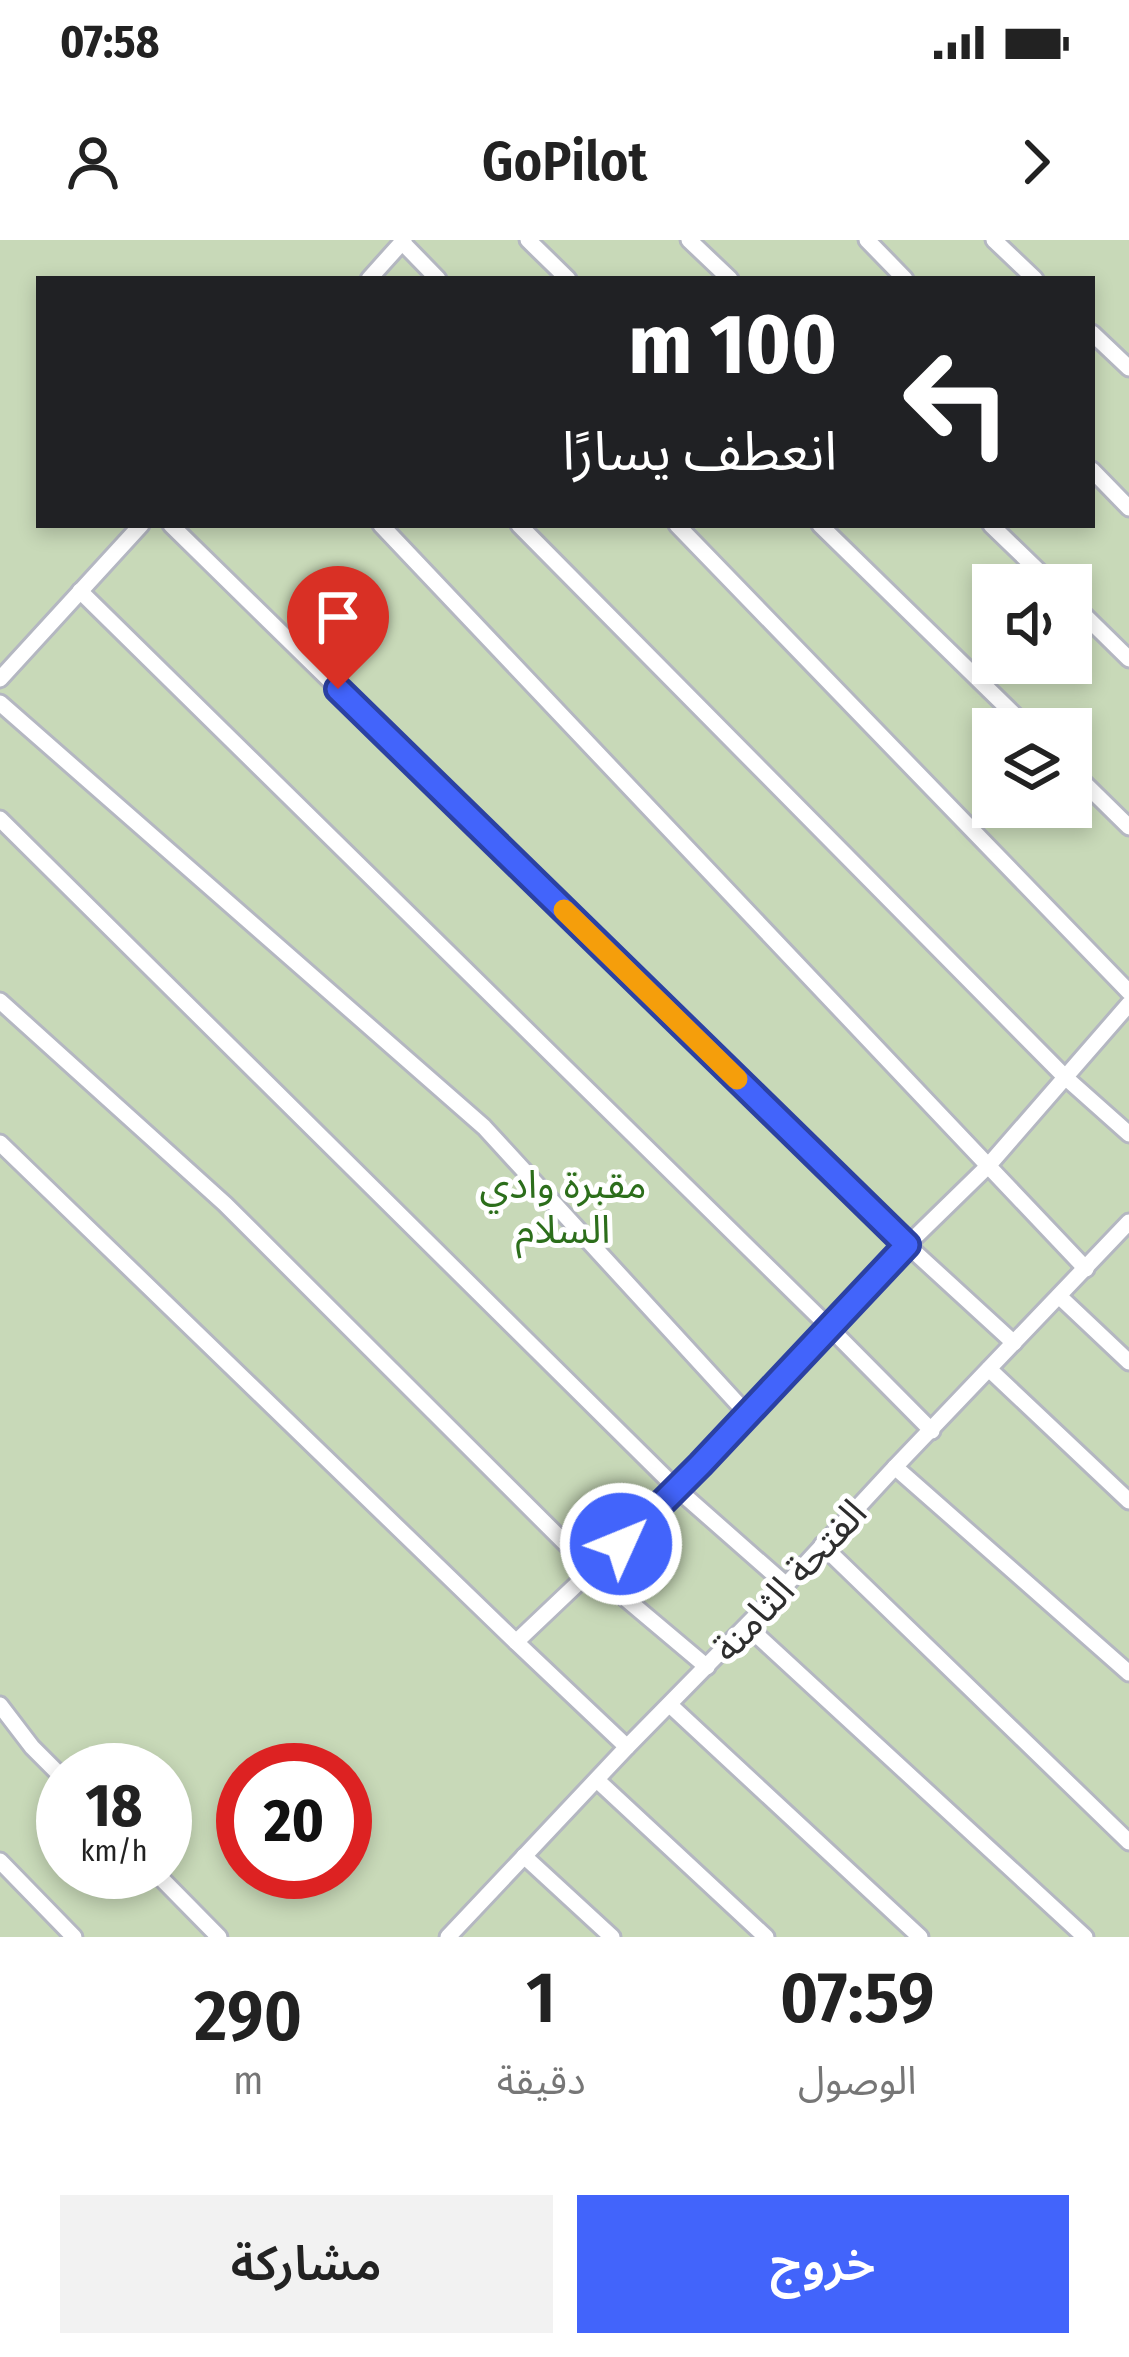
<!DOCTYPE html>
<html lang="ar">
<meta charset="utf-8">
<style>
body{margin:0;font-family:"Fira Sans Condensed","Noto Sans Arabic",sans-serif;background:#f2f2f2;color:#222;direction:rtl;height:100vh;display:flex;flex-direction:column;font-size:45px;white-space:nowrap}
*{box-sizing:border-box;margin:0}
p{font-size:39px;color:#767676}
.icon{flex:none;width:66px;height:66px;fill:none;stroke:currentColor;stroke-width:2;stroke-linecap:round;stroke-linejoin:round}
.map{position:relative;height:1697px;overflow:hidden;direction:ltr}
.sheet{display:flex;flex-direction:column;background:#fff;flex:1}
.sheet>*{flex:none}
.banner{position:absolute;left:36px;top:36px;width:1059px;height:252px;border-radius:0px;box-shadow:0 6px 18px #0003;direction:rtl;background:#202124;color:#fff;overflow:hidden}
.buttons{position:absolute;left:972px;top:324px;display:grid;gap:24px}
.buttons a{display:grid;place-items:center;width:120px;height:120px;border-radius:0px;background:#fff;box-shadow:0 6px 18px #0003;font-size:60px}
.speed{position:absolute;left:36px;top:1503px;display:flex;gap:24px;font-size:60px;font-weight:700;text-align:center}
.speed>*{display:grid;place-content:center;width:156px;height:156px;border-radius:50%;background:#fff;box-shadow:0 6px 18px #0003;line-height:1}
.speed small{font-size:30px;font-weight:400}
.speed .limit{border:18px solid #d22;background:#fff;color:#111}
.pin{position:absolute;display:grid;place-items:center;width:102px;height:102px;color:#fff;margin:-123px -51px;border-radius:50% 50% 50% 0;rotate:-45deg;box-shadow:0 0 12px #0007}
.pin .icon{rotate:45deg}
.me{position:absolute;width:132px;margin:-66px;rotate:46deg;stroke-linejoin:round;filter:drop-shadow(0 0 9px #0008)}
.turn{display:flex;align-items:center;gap:42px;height:252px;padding:0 60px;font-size:54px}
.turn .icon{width:156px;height:156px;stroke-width:2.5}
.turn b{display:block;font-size:84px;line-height:102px}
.eta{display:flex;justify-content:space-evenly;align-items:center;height:204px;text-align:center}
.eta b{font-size:72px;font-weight:600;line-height:84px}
.action{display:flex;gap:24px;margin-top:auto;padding:24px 60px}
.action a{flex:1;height:138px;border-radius:0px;background:#4264fb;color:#fff;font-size:48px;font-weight:600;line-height:138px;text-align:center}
.action a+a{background:#f2f2f2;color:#222}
.status{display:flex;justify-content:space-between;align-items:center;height:84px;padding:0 60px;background:#fff;direction:ltr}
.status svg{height:33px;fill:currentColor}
header{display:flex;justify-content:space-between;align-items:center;height:156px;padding:0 60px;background:#fff;font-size:54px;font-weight:600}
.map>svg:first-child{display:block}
.cemetery{fill:#c8d9b8;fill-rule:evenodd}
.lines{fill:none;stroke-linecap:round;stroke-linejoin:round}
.service-casing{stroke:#b4b7c1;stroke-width:21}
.service{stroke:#fff;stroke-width:15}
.route-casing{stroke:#2b41a3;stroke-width:30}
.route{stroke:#4264fb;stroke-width:21}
.slow{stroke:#f59e0b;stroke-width:21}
.labels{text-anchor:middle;stroke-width:10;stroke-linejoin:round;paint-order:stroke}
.park-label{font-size:39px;fill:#2c6e1b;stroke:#fff}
.street-label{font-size:39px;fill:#2e2e2e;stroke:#fff}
</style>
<div class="status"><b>07:58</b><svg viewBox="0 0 49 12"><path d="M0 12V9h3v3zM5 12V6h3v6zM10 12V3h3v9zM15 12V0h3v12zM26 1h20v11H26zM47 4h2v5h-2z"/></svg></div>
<header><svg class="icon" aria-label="forward" viewBox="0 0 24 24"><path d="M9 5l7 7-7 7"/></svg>GoPilot<svg class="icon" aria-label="person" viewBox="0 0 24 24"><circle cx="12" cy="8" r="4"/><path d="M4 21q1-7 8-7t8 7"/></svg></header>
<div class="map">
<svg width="1129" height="1697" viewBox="0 0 1129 1697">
<rect width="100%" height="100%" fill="#efe9e1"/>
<path class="cemetery" d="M0,0H1129V1697H0ZM39,39H1092V285H39ZM993,345H1071V423H993ZM993,489H1071V567H993ZM63,1530H165V1632H63ZM243,1530H345V1632H243Z"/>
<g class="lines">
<defs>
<g id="service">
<polyline points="528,0 568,39"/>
<polyline points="689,0 730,39"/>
<polyline points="867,0 905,39"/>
<polyline points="994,0 1035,39"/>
<polyline points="402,2 438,39"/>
<polyline points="369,39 404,0"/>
<polyline points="1092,93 1129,128"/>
<polyline points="1092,230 1129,268"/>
<polyline points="171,285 907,1005 1014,1103"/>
<polyline points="381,285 1086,1029"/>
<polyline points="519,285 1065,837 1129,894"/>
<polyline points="677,285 1129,752"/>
<polyline points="820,285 1029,489"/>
<polyline points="991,285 1053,345"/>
<polyline points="80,351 830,1088 932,1191"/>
<polyline points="1071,362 1129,419"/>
<polyline points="0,439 141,285"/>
<polyline points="0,463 484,887 748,1175"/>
<polyline points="1071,530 1129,587"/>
<polyline points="0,579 677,1249 786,1345"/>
<polyline points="0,761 225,964 593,1331 707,1427"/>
<polyline points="0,903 516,1402 677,1249 907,1005 988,926 1129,764"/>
<polyline points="1059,1056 1129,1122"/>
<polyline points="989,1129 1129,1261"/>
<polyline points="895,1227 1129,1433"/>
<polyline points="822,1305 1129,1602"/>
<polyline points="747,1386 1085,1697"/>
<polyline points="516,1402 627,1507"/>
<polyline points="0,1465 32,1507 63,1538"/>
<polyline points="670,1465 920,1697"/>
<polyline points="597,1540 766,1697"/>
<polyline points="524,1616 612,1697"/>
<polyline points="0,1621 74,1697"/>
<polyline points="155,1632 219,1697"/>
<polyline points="448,1697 627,1507 786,1345 895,1227 1129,982"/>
</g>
</defs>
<use href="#service" class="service-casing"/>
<use href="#service" class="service"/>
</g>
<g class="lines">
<defs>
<polyline id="route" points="338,449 907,1005 700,1225 621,1304"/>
</defs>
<use href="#route" class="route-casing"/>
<use href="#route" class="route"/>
<polyline class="slow" points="564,670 737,839"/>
</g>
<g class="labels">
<g class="park-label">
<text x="563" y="958">مقبرة وادي<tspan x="563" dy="45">السلام</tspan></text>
</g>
<g class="street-label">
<text transform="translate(789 1340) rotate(-47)" y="14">الفتحة الثامنة</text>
</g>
</g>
</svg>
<div class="buttons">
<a><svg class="icon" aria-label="sound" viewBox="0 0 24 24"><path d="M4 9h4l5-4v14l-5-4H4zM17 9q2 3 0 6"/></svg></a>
<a><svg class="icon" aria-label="layers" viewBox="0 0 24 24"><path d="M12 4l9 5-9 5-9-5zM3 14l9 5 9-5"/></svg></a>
</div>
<div class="speed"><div>18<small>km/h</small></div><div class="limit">20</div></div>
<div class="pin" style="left:338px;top:449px;background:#d93025"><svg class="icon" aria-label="arrive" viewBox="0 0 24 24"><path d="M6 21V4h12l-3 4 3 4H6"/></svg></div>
<svg class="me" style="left:621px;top:1304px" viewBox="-20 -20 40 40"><circle r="17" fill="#4264fb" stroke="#fff" stroke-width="3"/><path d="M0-11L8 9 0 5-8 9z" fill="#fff"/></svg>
<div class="banner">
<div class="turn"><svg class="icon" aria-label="left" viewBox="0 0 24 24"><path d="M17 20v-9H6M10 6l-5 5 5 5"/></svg><div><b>100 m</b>انعطف يسارًا</div></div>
</div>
</div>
<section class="sheet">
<div class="eta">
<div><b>07:59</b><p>الوصول</p></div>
<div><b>1</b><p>دقيقة</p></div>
<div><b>290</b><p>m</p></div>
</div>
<div class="action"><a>خروج</a><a>مشاركة</a></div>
</section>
